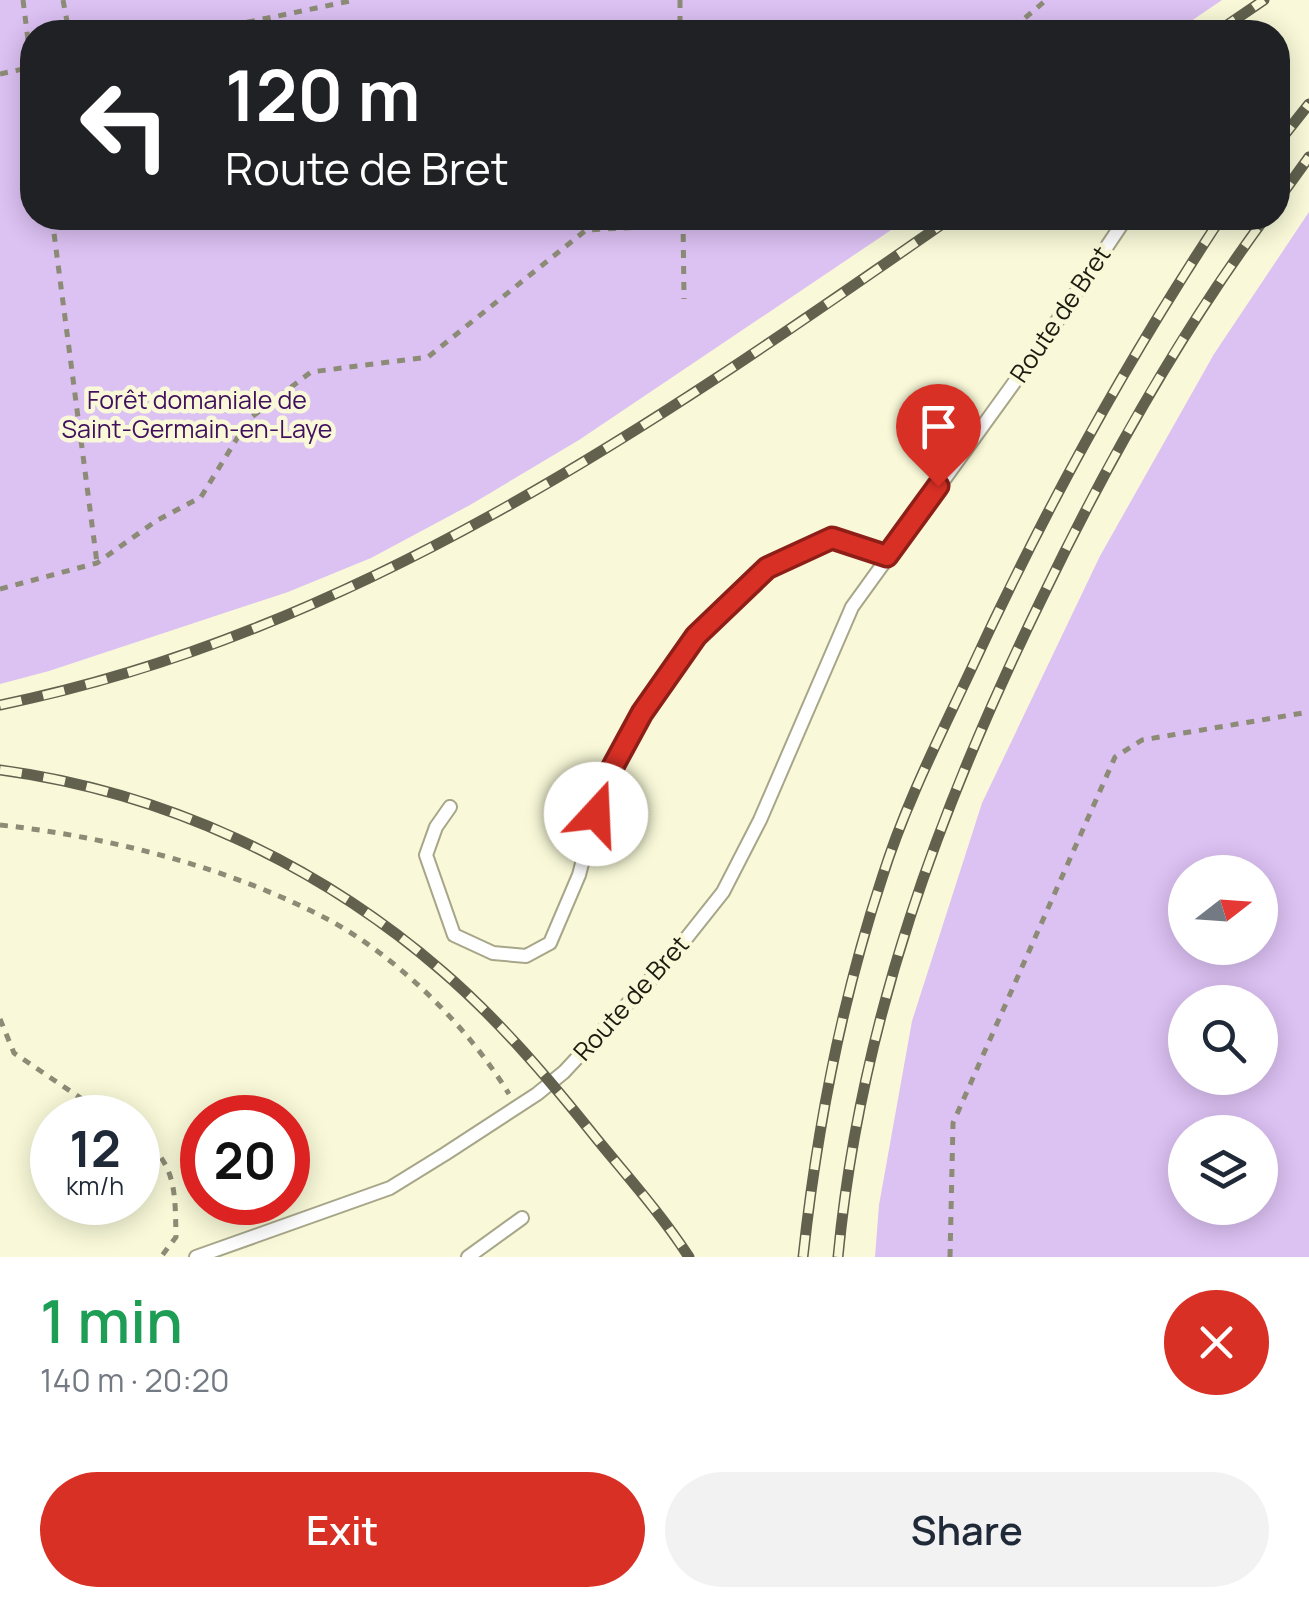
<!DOCTYPE html>
<meta charset="utf-8">
<style>
body{margin:0;font-family:Manrope,sans-serif;background:#f2f2f3;color:#1f2937;height:100vh;display:flex;flex-direction:column;font-size:38px;white-space:nowrap}
*{box-sizing:border-box;margin:0}
p{font-size:32px;color:#747a83}
.icon{flex:none;width:55px;height:55px;fill:none;stroke:currentColor;stroke-width:2;stroke-linecap:round;stroke-linejoin:round}
.map{position:relative;height:1257px;overflow:hidden}
.side{display:flex;flex-direction:column;background:#fff;flex:1}
.side>*{flex:none}
.guide{position:absolute;left:20px;top:20px;width:1270px;height:210px;border-radius:40px;box-shadow:0 5px 25px #0003;background:#202124;color:#fff;overflow:hidden}
.needle{width:65px;rotate:73deg}
.controls{position:absolute;left:1168px;top:855px;display:grid;gap:20px}
.controls a{display:grid;place-items:center;width:110px;height:110px;border-radius:50%;background:#fff;box-shadow:0 5px 25px #0003;font-size:50px}
.speed{position:absolute;left:30px;top:1095px;display:flex;gap:20px;font-size:50px;font-weight:700;text-align:center}
.speed>*{display:grid;place-content:center;width:130px;height:130px;border-radius:50%;background:#fff;box-shadow:0 5px 25px #0003;line-height:1}
.speed small{font-size:25px;font-weight:400}
.speed .limit{border:15px solid #d22;background:#fff;color:#111}
.pin{position:absolute;display:grid;place-items:center;width:85px;height:85px;color:#fff;margin:-102px -42px;border-radius:50% 50% 50% 0;rotate:-45deg;box-shadow:0 0 10px #0007}
.pin .icon{rotate:45deg}
.me{position:absolute;width:110px;margin:-55px;rotate:20deg;stroke-linejoin:round;filter:drop-shadow(0 0 8px #0008)}
.turn{display:flex;align-items:center;gap:35px;height:210px;padding:0 40px;font-size:45px}
.turn .icon{width:130px;height:130px;stroke-width:2.5}
.turn b{display:block;font-size:70px;line-height:85px}
.round{display:grid;place-items:center;flex:none;width:105px;height:105px;border-radius:52px;background:#f2f2f3}
.headline{display:flex;align-items:center;justify-content:space-between;height:170px;padding:0 40px}
h1{font-size:60px;font-weight:600;line-height:75px;color:#1e9e55}
.cta{display:flex;gap:20px;margin-top:auto;padding:20px 40px}
.cta a{flex:1;height:115px;border-radius:60px;background:#d93025;color:#fff;font-size:40px;font-weight:600;line-height:115px;text-align:center}
.cta a+a{background:#f2f2f3;color:#1f2937}
.map>svg:first-child{display:block}
.green{fill:#dcc1f3;fill-rule:evenodd}
.lines{fill:none;stroke-linecap:round;stroke-linejoin:round}
.service-casing{stroke:#a7a689;stroke-width:16}
.path{stroke:#8c8c76;stroke-width:5;stroke-dasharray:8 8;stroke-linecap:butt}
.service{stroke:#fff;stroke-width:12}
.rail-casing{stroke:#61614e;stroke-width:11}
.rail{stroke:#f9f9d9;stroke-width:8;stroke-dasharray:22;stroke-linecap:butt}
.route-casing{stroke:#8d1f18;stroke-width:25}
.route{stroke:#d93025;stroke-width:18}
.labels{text-anchor:middle;stroke-width:9;stroke-linejoin:round;paint-order:stroke}
.street-label{font-size:25px;fill:#1c1c10;stroke:#f9f9d9}
.park-label{font-size:25px;fill:#41105e;stroke:#f9f9d9}
</style>
<div class="map">
<svg width="1309" height="1257" viewBox="0 0 1309 1257">
<rect width="100%" height="100%" fill="#f9f9d9"/>
<g class="green">
<polygon points="0,0 1222,0 1175,32 32,32 32,218 909,218 579,440 470,505 371,558 288,592 49,671 0,684"/>
<path d="M1309,212V1257H875L879,1205L912,1021L982,803L1100,556L1214,354ZM1185,872H1260V948H1185ZM1185,1002H1260V1078H1185ZM1185,1132H1260V1208H1185Z"/>
</g>
<g class="lines">
<defs>
<g id="service">
<polyline points="450,807 436,827 426,855 454,935 493,953 526,956 550,943 579,875 603,783 642,713 696,636 767,567 832,538 887,556"/>
<polyline points="196,1257 390,1188 445,1154 537,1094 564,1072 673,955 723,892 760,820 852,607 1037,351 1126,218"/>
<polyline points="468,1257 522,1218"/>
</g>
</defs>
<use href="#service" class="service-casing"/>
<g class="path">
<polyline points="23,0 32,72"/>
<polyline points="63,0 69,32"/>
<polyline points="680,0 680,32"/>
<polyline points="200,32 355,0"/>
<polyline points="998,32 1010,31 1046,0"/>
<polyline points="0,74 32,67"/>
<polyline points="52,218 97,563"/>
<polyline points="683,218 684,299"/>
<polyline points="0,589 97,563 156,521 201,497 249,419 311,372 428,357 586,230 683,225 710,218"/>
<path d="M0,825C111,837 231,868 329,920C399,958 468,1027 509,1094"/>
<polyline points="0,1019 14,1053 110,1118"/>
<path d="M138,1136C177,1162 175,1193 176,1237L161,1257"/>
<polyline points="950,1257 953,1123 1115,757 1142,740 1309,712"/>
</g>
<use href="#service" class="service"/>
<defs>
<g id="rail">
<polyline points="1217,32 1264,0"/>
<polyline points="1278,143 1309,104"/>
<polyline points="1278,200 1309,157"/>
<path d="M0,705C358,632 657,422 951,218"/>
<path d="M0,770C164,792 317,863 442,971C499,1020 549,1079 596,1138C628,1177 661,1214 689,1257"/>
<path d="M803,1257C817,1128 841,1002 882,878C904,808 937,742 968,676C1041,517 1124,364 1221,218"/>
<path d="M838,1257C860,1022 940,806 1043,596C1107,463 1178,336 1265,218"/>
</g>
</defs>
<use href="#rail" class="rail-casing"/>
<use href="#rail" class="rail"/>
</g>
<g class="lines">
<defs>
<polyline id="route" points="596,814 604,783 642,713 696,636 767,568 832,538 887,556 938,486"/>
</defs>
<use href="#route" class="route-casing"/>
<use href="#route" class="route"/>
</g>
<g class="labels">
<g class="street-label">
<text transform="translate(1060 314) rotate(-56)" y="9">Route de Bret</text>
<text transform="translate(631 998) rotate(-48)" y="9">Route de Bret</text>
</g>
<g class="park-label">
<text x="197" y="409">Forêt domaniale de<tspan x="197" dy="29">Saint-Germain-en-Laye</tspan></text>
</g>
</g>
</svg>
<div class="controls">
<a><svg class="needle" viewBox="-14 -14 28 28"><path d="M0-13l5 13h-10z" fill="#e53935"/><path d="M0 13l5-13h-10z" fill="#747a83"/></svg></a>
<a><svg class="icon" aria-label="search" viewBox="0 0 24 24"><circle cx="10" cy="10" r="6"/><path d="M15 15l6 6"/></svg></a>
<a><svg class="icon" aria-label="layers" viewBox="0 0 24 24"><path d="M12 4l9 5-9 5-9-5zM3 14l9 5 9-5"/></svg></a>
</div>
<div class="speed"><div>12<small>km/h</small></div><div class="limit">20</div></div>
<div class="pin" style="left:938px;top:486px;background:#d93025"><svg class="icon" aria-label="arrive" viewBox="0 0 24 24"><path d="M6 21V4h12l-3 4 3 4H6"/></svg></div>
<svg class="me" style="left:596px;top:814px" viewBox="-20 -20 40 40"><circle r="19" fill="#fff"/><path d="M0-13L10 11 0 6-10 11z" fill="#d93025"/></svg>
<div class="guide">
<div class="turn"><svg class="icon" aria-label="left" viewBox="0 0 24 24"><path d="M17 20v-9H6M10 6l-5 5 5 5"/></svg><div><b>120 m</b>Route de Bret</div></div>
</div>
</div>
<section class="side">
<div class="headline"><div><h1>1 min</h1><p>140 m · 20:20</p></div><a class="round" style="background:#d93025;color:#fff"><svg class="icon" aria-label="close" viewBox="0 0 24 24"><path d="M6 6l12 12M18 6L6 18"/></svg></a></div>
<div class="cta"><a>Exit</a><a>Share</a></div>
</section>
